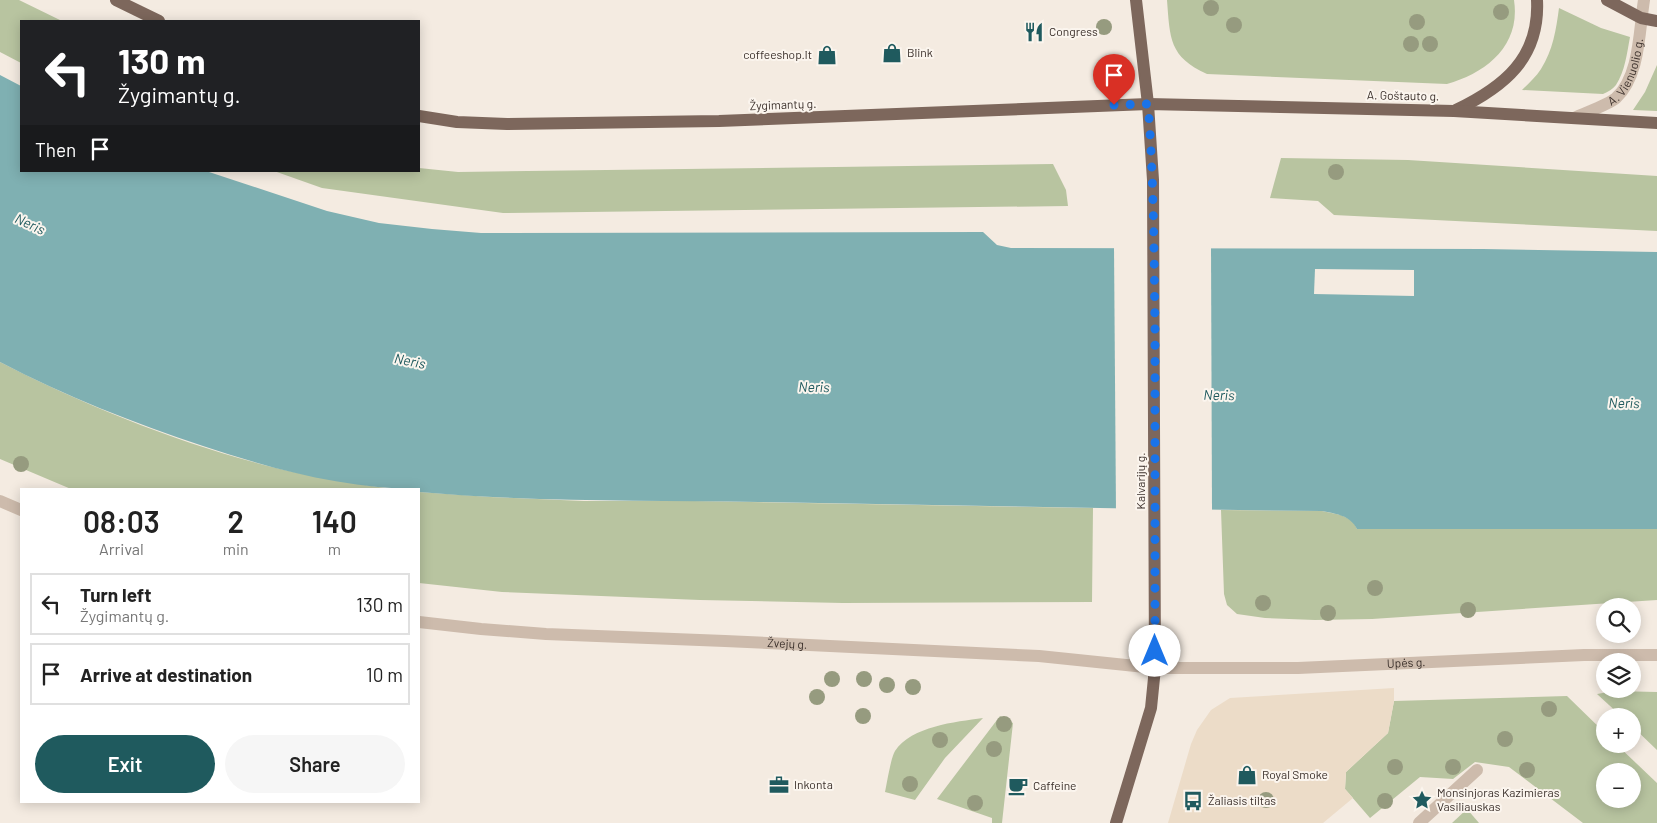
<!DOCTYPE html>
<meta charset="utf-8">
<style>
body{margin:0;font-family:Barlow,sans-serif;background:#f6f6f6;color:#222;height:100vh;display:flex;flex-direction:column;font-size:19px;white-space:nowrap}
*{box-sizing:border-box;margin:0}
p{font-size:16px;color:#767676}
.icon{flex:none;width:28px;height:28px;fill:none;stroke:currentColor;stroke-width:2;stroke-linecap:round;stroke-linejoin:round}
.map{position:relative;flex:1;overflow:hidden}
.details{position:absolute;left:20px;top:488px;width:400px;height:315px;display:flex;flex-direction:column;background:#fff;border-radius:0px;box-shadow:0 2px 12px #0003}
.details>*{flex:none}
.guide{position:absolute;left:20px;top:20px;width:400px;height:152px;border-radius:0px;box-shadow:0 2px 12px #0003;background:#202124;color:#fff;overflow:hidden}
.controls{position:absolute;left:1596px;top:598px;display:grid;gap:10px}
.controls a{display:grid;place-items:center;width:45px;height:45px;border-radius:50%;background:#fff;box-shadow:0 2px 12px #0003;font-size:25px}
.pin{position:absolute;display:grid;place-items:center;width:42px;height:42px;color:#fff;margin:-51px -21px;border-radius:50% 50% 50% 0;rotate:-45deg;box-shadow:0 0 5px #0007}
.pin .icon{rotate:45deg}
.me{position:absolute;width:55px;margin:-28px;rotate:0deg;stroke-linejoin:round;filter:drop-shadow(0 0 4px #0008)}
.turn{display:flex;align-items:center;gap:18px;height:105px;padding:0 15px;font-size:22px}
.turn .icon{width:65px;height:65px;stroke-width:2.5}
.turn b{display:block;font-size:35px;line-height:42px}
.then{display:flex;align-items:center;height:48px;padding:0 15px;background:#0003;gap:10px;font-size:19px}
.eta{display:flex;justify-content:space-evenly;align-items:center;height:85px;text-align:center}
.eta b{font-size:30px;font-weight:600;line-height:35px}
.button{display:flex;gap:10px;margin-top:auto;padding:10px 15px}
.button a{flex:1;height:58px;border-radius:30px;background:#1f5a5e;color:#fff;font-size:20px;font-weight:600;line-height:58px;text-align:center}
.button a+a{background:#f6f6f6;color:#222}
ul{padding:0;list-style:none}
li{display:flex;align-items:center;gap:15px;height:62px;margin:0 10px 8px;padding:0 5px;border:2px solid #e0e0e0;border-radius:0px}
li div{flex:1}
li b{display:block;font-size:19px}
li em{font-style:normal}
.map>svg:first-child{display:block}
.green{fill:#b8c4a0;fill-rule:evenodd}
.plaza{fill:#ecdcc8}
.water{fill:#7fb0b2}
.pier{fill:#f4ebe1}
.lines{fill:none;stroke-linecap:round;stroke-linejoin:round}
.pedestrian{stroke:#cdbbac;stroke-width:12}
.minor{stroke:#cdbbac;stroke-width:12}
.tertiary{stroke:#cdbbac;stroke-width:12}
.primary{stroke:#7d675c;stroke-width:12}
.tree{fill:#969b7f}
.route{stroke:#1a73e8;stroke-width:9;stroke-dasharray:0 16.2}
.labels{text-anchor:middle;stroke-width:4;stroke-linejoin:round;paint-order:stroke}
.poi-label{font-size:12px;fill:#3b302b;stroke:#fbf5ee;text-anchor:start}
.street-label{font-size:12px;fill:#3b302b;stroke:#fbf5ee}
.water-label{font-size:14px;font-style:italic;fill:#1f5a5e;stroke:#fbf5ee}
</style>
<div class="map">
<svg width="1657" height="823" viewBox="0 0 1657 823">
<rect width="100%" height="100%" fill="#f4ebe1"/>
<g class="green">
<polygon points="0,0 19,0 62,21 21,21 21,63 0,52"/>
<path d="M1167,0H1514C1521,46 1486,73 1447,84L1207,74C1169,57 1170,38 1167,0Z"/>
<path d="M1559,8L1601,28L1630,37C1627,53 1625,71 1616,85C1613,89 1608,92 1603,94L1522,90C1528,84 1536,77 1541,69C1553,50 1556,30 1559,8Z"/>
<polygon points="1657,65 1657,111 1633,110 1645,92"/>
<polygon points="1281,158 1408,160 1657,176 1657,231 1334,215 1318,201 1270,198"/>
<polygon points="1053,164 1066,190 1068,206 503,213 322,188 274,171 419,171 419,168 458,172"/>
<path d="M0,362C83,405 181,444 272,467C312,477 352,483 392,489H71L0,459Z"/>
<polygon points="419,492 490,497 584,501 695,501 1093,508 1092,602 843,603 700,600 502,592 419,583"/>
<polygon points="1221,510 1322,511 1341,515 1353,521 1357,529 1657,529 1657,600 1372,619 1315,620 1265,618 1237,614 1227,605 1224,594"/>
<polygon points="1614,691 1657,692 1657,750 1633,727 1632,716 1621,716 1597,694"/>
<path d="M1567,696L1605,733V744H1616L1657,783V823H1583L1509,767L1475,762L1453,779L1420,777L1370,818L1345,789L1346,772L1388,733L1394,701ZM1605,771H1632V799H1605Z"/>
<polygon points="1000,716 1013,723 1002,823 992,823 992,818 937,799"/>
<path d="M983,718L945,758L915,800L885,792C887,783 891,757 895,751C912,726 955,722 983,718Z"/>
<polygon points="1467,809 1479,823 1452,823"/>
</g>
<polygon class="plaza" points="1394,688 1394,701 1388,733 1346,772 1345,789 1353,798 1323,823 1168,823 1191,744 1197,730 1211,710 1230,698"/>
<path class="water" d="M0,75L21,86V171H206L327,211L379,223L432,229L481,233L983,232L997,245L1011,248L1483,249L1657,252V529H1357C1350,515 1336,514 1322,511C1135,509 947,505 759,502C645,500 532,502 419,492V489C346,489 272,469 203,446C134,423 65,396 0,362Z"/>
<g class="pier">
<polygon points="1114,246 1211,247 1212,512 1116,511"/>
<polygon points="1315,269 1414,270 1414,296 1314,294"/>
</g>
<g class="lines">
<polyline class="pedestrian" points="1419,823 1477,770"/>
<path class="minor" id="s1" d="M1574,118C1584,113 1608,105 1616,98C1640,76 1639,31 1644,0"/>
<g class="tertiary">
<polyline points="0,501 21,510"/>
<path id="s2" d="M419,622L481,629L546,634L725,641L1039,656L1155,668H1298L1584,655H1657"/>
</g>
<g class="primary">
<polyline points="116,0 159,21"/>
<polyline points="1607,0 1641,18 1657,21"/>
<path d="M1456,110C1504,87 1540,58 1537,0"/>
<polyline points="419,116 457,122 507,124 719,121 1148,104 1454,111 1657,123"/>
<polyline points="1116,823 1151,708 1155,668 1153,180 1148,104 1136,0"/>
</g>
</g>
<g class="tree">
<circle cx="1211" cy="8" r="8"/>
<circle cx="1501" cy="12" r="8"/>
<circle cx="1417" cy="22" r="8"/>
<circle cx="1234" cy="25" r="8"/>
<circle cx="1104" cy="27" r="8"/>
<circle cx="1411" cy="44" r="8"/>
<circle cx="1430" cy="44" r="8"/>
<circle cx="1336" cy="172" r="8"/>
<circle cx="21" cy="464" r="8"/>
<circle cx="1375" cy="588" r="8"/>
<circle cx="1263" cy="603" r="8"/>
<circle cx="1468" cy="610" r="8"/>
<circle cx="1328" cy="613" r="8"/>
<circle cx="832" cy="679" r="8"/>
<circle cx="864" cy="679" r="8"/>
<circle cx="887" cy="685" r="8"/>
<circle cx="913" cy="687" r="8"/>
<circle cx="817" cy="697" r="8"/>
<circle cx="1549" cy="709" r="8"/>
<circle cx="863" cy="716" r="8"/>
<circle cx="1004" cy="724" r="8"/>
<circle cx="1505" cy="739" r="8"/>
<circle cx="940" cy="740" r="8"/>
<circle cx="994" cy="749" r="8"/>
<circle cx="1395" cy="767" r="8"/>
<circle cx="1453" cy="767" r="8"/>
<circle cx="1527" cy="770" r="8"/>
<circle cx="910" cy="784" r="8"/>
<circle cx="1266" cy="800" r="8"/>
<circle cx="1385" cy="801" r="8"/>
<circle cx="975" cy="803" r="8"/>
</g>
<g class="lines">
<path class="route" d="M1114,105L1148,104C1154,180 1154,255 1155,331C1155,438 1155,544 1155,651"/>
</g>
<defs>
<symbol id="restaurant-bare" viewBox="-9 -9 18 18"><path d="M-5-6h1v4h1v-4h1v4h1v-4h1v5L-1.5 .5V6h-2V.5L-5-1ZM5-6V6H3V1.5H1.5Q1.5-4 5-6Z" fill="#1f5a5e" stroke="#fbf5ee" stroke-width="2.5" paint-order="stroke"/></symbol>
<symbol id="shop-bare" viewBox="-9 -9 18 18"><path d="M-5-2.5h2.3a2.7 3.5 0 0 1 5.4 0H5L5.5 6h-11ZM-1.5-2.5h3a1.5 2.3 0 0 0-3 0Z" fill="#1f5a5e" stroke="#fbf5ee" stroke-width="2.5" paint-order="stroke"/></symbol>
<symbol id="office-bare" viewBox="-9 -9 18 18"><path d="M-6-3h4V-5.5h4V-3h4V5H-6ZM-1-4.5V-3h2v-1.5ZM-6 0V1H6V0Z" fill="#1f5a5e" stroke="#fbf5ee" stroke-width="2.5" paint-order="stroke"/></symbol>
<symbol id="cafe-bare" viewBox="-9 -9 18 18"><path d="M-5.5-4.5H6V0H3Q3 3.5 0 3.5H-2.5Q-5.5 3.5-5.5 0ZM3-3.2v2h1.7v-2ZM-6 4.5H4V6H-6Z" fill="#1f5a5e" stroke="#fbf5ee" stroke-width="2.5" paint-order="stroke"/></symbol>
<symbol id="sight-bare" viewBox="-9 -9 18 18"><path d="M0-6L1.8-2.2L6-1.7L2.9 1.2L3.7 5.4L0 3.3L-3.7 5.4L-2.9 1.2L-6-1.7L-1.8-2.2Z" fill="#1f5a5e" stroke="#fbf5ee" stroke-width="2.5" paint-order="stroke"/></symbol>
<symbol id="bus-bare" viewBox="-9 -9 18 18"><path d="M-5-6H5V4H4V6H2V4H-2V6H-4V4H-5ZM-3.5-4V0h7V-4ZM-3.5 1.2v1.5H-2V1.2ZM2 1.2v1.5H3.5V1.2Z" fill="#1f5a5e" stroke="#fbf5ee" stroke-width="2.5" paint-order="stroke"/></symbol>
</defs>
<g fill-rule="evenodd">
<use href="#restaurant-bare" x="1020" y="18" width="28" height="28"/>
<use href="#shop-bare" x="878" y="39" width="28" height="28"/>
<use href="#shop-bare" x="813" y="41" width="28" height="28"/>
<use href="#shop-bare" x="1233" y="761" width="28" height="28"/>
<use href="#office-bare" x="765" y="771" width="28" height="28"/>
<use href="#cafe-bare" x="1004" y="772" width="28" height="28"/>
<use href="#sight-bare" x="1408" y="786" width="28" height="28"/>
<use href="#bus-bare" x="1179" y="787" width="28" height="28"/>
</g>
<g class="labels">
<g class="poi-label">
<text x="1049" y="36">Congress</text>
<text x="907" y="57">Blink</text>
<text x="812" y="59" text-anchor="end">coffeeshop.lt</text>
<text x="1262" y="779">Royal Smoke</text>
<text x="794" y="789">Inkonta</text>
<text x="1033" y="790">Caffeine</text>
<text x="1437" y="797">Monsinjoras Kazimieras<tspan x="1437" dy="14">Vasiliauskas</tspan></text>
<text x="1208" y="805">Žaliasis tiltas</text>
</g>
<g class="street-label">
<text dy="4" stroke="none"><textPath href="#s1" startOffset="75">A. Vienuolio g.</textPath></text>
<text transform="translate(1403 96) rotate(1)" y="4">A. Goštauto g.</text>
<text transform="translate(783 105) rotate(-2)" y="4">Žygimantų g.</text>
<text transform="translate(1141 481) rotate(-90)" y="4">Kalvarijų g.</text>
<text dy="4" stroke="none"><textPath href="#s2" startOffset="369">Žvejų g.</textPath></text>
<text dy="4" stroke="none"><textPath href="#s2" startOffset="989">Upės g.</textPath></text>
</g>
<g class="water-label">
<text transform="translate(30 224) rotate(25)" y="5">Neris</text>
<text transform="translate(410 361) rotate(12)" y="5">Neris</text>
<text transform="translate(814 387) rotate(1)" y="5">Neris</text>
<text transform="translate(1219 395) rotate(1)" y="5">Neris</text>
<text transform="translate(1624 403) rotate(1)" y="5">Neris</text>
</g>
</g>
</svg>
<div class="controls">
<a><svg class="icon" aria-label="search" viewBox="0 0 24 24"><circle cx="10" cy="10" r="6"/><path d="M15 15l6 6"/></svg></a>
<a><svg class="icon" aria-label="layers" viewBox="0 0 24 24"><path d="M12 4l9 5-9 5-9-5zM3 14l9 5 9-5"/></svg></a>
<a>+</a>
<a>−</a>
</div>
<div class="pin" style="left:1114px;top:105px;background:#d93025"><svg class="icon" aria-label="arrive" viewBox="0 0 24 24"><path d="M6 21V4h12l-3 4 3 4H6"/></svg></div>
<svg class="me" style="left:1155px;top:651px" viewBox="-20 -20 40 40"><circle r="19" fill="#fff"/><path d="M0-13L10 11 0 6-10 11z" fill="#1a73e8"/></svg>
<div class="guide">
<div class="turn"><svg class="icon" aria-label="left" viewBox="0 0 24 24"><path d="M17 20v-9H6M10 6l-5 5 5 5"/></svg><div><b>130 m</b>Žygimantų g.</div></div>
<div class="then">Then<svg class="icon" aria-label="arrive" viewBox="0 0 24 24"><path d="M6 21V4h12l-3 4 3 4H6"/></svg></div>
</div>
<section class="details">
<div class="eta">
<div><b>08:03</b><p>Arrival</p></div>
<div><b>2</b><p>min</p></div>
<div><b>140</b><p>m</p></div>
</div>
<ul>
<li><svg class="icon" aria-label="left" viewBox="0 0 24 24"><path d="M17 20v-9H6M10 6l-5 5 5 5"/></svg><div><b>Turn left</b><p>Žygimantų g.</p></div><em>130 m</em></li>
<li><svg class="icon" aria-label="arrive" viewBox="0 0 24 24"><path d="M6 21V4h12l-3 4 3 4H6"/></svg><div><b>Arrive at destination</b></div><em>10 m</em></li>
</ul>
<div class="button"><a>Exit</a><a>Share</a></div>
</section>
</div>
